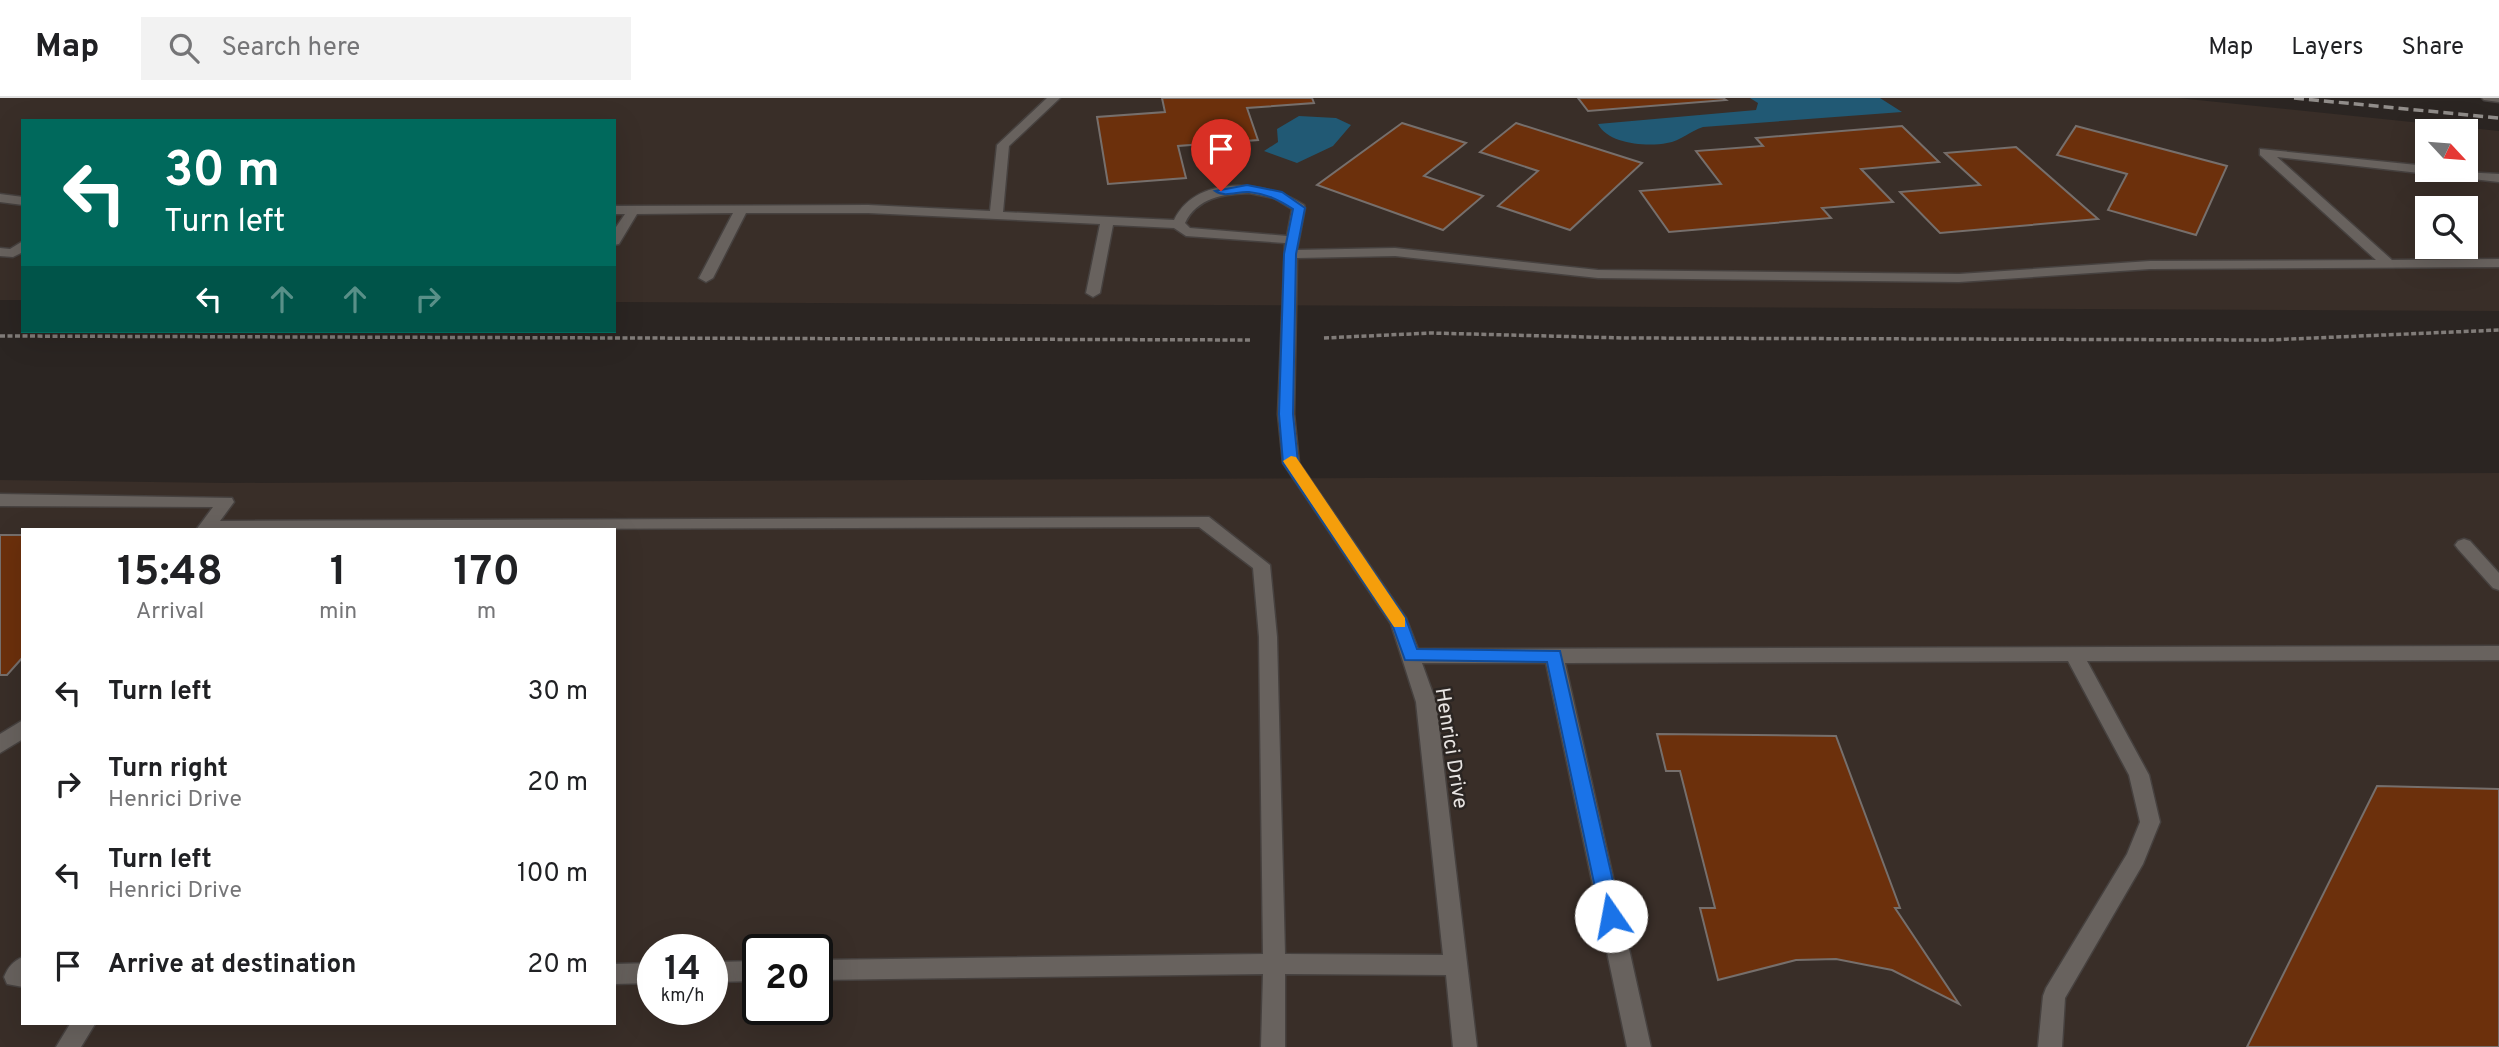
<!DOCTYPE html>
<style>
body{margin:0;font-family:Overpass,sans-serif;background:#f2f2f2;color:#202124;height:100vh;display:flex;flex-direction:column;font-size:26px;white-space:nowrap}
*{box-sizing:border-box;margin:0}
p{font-size:23px;color:#757577}
.icon{flex:none;width:38px;height:38px;fill:none;stroke:currentColor;stroke-width:2;stroke-linecap:round;stroke-linejoin:round}
.map{position:relative;flex:1;overflow:hidden}
.details{position:absolute;left:21px;top:430px;width:595px;height:497px;display:flex;flex-direction:column;background:#fff;border-radius:0px;box-shadow:0 7px 28px #0002}
.details>*{flex:none}
.guide{position:absolute;left:21px;top:21px;width:595px;height:214px;border-radius:0px;box-shadow:0 7px 28px #0002;background:#00695c;color:#fff;overflow:hidden}
.needle{width:46px;rotate:116deg}
.fabs{position:absolute;left:2415px;top:21px;display:grid;gap:14px}
.fabs a{display:grid;place-items:center;width:63px;height:63px;border-radius:0px;background:#fff;box-shadow:0 7px 28px #0002;font-size:35px}
.speed{position:absolute;left:637px;top:836px;display:flex;gap:14px;font-size:35px;font-weight:700;text-align:center}
.speed>*{display:grid;place-content:center;width:91px;height:91px;border-radius:50%;background:#fff;box-shadow:0 7px 28px #0002;line-height:1}
.speed small{font-size:18px;font-weight:400}
.speed .limit{border:4px solid #111;border-radius:10px;background:#fff;color:#111}
.pin{position:absolute;display:grid;place-items:center;width:60px;height:60px;color:#fff;margin:-72px -30px;border-radius:50% 50% 50% 0;rotate:-45deg;box-shadow:0 0 7px #0007}
.pin .icon{rotate:45deg}
.me{position:absolute;width:77px;margin:-38px;rotate:348deg;stroke-linejoin:round;filter:drop-shadow(0 0 5px #0008)}
.turn{display:flex;align-items:center;gap:24px;height:147px;padding:0 28px;font-size:32px}
.turn .icon{width:91px;height:91px;stroke-width:2.5}
.turn b{display:block;font-size:49px;line-height:60px}
.lanes{display:flex;align-items:center;height:66px;padding:0 28px;background:#0003;justify-content:center;gap:35px;direction:ltr}
.lanes .off{opacity:.35}
.eta{display:flex;justify-content:space-evenly;align-items:center;height:119px;text-align:center}
.eta b{font-size:42px;font-weight:700;line-height:49px}
ul{padding:0;list-style:none}
li{display:flex;align-items:center;gap:21px;height:91px;padding:0 28px}
li div{flex:1}
li b{display:block;font-size:26px}
li em{font-style:normal}
header{display:flex;align-items:center;gap:42px;box-sizing:border-box;height:98px;padding:0 35px;background:#fff;border-bottom:2px solid #e0e0e0}
header strong{font-size:33px}
nav{display:flex;gap:38px;margin-inline-start:auto;font-size:24px}
.search{width:490px;height:63px;background:#f2f2f2;display:flex;align-items:center;gap:18px;box-sizing:border-box;padding:0 24px;border-radius:0px;color:#757577;font-size:26px}
.map>svg:first-child{display:block}
.built{fill:#392e28;fill-rule:evenodd}
.water{fill:#215974}
.building{fill:#6c300c;stroke:#766f6c;stroke-width:2}
.lines{fill:none;stroke-linecap:round;stroke-linejoin:round}
.minor-casing{stroke:#46413f;stroke-width:3}
.path{stroke:#817c79;stroke-width:3.5;stroke-dasharray:5 2.5;stroke-linecap:butt}
.minor{fill:#68625e;fill-rule:evenodd}
.rail{stroke:#918d8a;stroke-width:3.5;stroke-dasharray:10 5;stroke-linecap:butt}
.route{fill:#1a73e8;stroke:#114b97;stroke-width:2}
.slow{fill:#f59e0b}
.labels{text-anchor:middle;stroke-width:5;stroke-linejoin:round;paint-order:stroke}
.street-label{font-size:21px;fill:#e8e4e2;stroke:#2b2522}
</style>
<header>
<strong>Map</strong>
<div class="search"><svg class="icon" aria-label="search" viewBox="0 0 24 24"><circle cx="10" cy="10" r="6"/><path d="M15 15l6 6"/></svg>Search here</div>
<nav><a>Map</a><a>Layers</a><a>Share</a></nav>
</header>
<div class="map">
<svg width="2499" height="949" viewBox="0 0 2499 949">
<rect width="100%" height="100%" fill="#2b2522"/>
<g class="built">
<path d="M0,0H2178L2499,33V213L614,204V23H23V202H0ZM2427,33H2466V72H2427ZM2427,110H2466V149H2427Z"/>
<path d="M2499,375V949H0V382L227,385ZM23,432H614V926H23ZM653,852H712V912H653ZM758,852H817V912H758Z"/>
</g>
<g class="water">
<path d="M1750,0H1880L1902,14L1703,29C1690,33 1681,43 1667,45C1647,49 1608,46 1598,26L1756,12L1758,5Z"/>
<polygon points="1299,18 1336,20 1351,27 1333,48 1297,65 1264,53 1278,44 1277,31"/>
</g>
<g class="building">
<polygon points="1162,0 1312,0 1314,5 1247,10 1258,42 1178,48 1186,80 1108,86 1097,19 1165,14"/>
<polygon points="1578,0 1723,0 1726,2 1588,13"/>
<polygon points="1402,25 1466,45 1424,78 1483,98 1443,132 1317,87"/>
<polygon points="1516,25 1642,65 1570,132 1498,108 1538,73 1480,54"/>
<polygon points="1902,28 1939,64 1861,71 1893,104 1822,110 1831,120 1669,134 1640,93 1721,86 1696,53 1763,48 1756,40"/>
<polygon points="2076,28 2227,68 2196,137 2108,112 2127,76 2057,57"/>
<polygon points="2016,49 2098,121 1940,135 1900,94 1980,87 1945,55"/>
<polygon points="0,437 23,437 23,559 7,577 0,577"/>
<polygon points="1657,636 1836,638 1900,810 1895,810 1959,906 1892,872 1836,861 1796,862 1718,882 1700,810 1715,810 1680,673 1666,673"/>
<polygon points="2377,688 2499,691 2499,949 2247,949"/>
</g>
<g class="lines">
<defs>
<g id="minor">
<path d="M1047,0H1060L1009,48L1003,114L1174,122C1197,75 1267,83 1304,107L1305,110L1297,152L1395,150L1598,172L1959,176L2150,163L2376,162L2260,57V51L2427,68V72L2499,76V84L2277,59L2392,162L2499,161V169L2150,171L1959,184L1598,180L1395,158L1297,160L1294,316L1299,365L1406,520L1418,551L2499,548V562L2087,563L2149,677L2160,724L2143,766L2065,900L2062,949H2038L2043,898L2046,890L2127,756L2140,724L2129,677L2068,563L1565,565L1651,949H1627L1546,565H1422L1436,604L1477,949H1453L1446,877L1285,876V949H1261L1263,876L817,882V862L1263,856L1259,539L1253,470L1199,429L196,432L213,409L0,408V396L232,400L234,404L220,423L1209,419L1270,467L1277,539L1285,856L1443,857L1416,604L1391,526L1283,365L1278,316L1285,145L1186,138L1174,130L1113,127L1100,195L1093,199L1086,195L1100,126L868,115H746L713,180L706,184L699,180L733,115L637,116L619,146L614,147V132L625,116H614V108L868,107L990,113L997,47ZM1249,95L1274,100L1292,111L1287,138L1190,130L1185,125C1197,100 1222,96 1249,95Z"/>
<polygon points="2482,0 2499,0 2499,4 2484,2"/>
<polygon points="0,96 23,99 23,107 0,104"/>
<polygon points="23,143 23,154 13,159 0,158 0,150 10,151"/>
<polygon points="2464,441 2470,443 2499,475 2499,492 2493,490 2458,451 2455,447 2458,443"/>
<polygon points="23,622 23,641 0,655 0,636"/>
<path d="M23,859V889L7,886L4,879C8,869 13,863 23,859Z"/>
<polygon points="758,863 758,883 712,884 712,864"/>
<polygon points="653,865 653,885 614,886 614,866"/>
<polygon points="70,926 95,926 81,949 56,949"/>
</g>
</defs>
<use href="#minor" class="minor-casing"/>
<g class="path">
<polyline points="0,238 1252,242"/>
<polyline points="1324,240 1431,235 1625,240 2268,242 2499,232"/>
</g>
<use href="#minor" class="minor"/>
<polyline class="rail" points="2294,0 2499,20"/>
</g>
<path class="route" d="M1247,87L1282,94L1305,110L1296,156L1293,316L1298,365L1406,521L1417,551L1560,553L1621,818L1618,825L1611,827L1604,825L1601,818L1547,564L1405,562L1392,526L1283,365L1279,316L1284,156L1293,111C1279,102 1267,96 1249,94C1238,93 1225,100 1215,93Z"/>
<polygon class="slow" points="1291,358 1296,359 1405,520 1405,529 1394,529 1283,363"/>
<g class="labels">
<g class="street-label">
<text transform="translate(1452 650) rotate(81)" y="7">Henrici Drive</text>
</g>
</g>
</svg>
<div class="fabs">
<a><svg class="needle" viewBox="-14 -14 28 28"><path d="M0-13l5 13h-10z" fill="#e53935"/><path d="M0 13l5-13h-10z" fill="#757577"/></svg></a>
<a><svg class="icon" aria-label="search" viewBox="0 0 24 24"><circle cx="10" cy="10" r="6"/><path d="M15 15l6 6"/></svg></a>
</div>
<div class="speed"><div>14<small>km/h</small></div><div class="limit">20</div></div>
<div class="pin" style="left:1221px;top:93px;background:#d93025"><svg class="icon" aria-label="arrive" viewBox="0 0 24 24"><path d="M6 21V4h12l-3 4 3 4H6"/></svg></div>
<svg class="me" style="left:1611px;top:818px" viewBox="-20 -20 40 40"><circle r="19" fill="#fff"/><path d="M0-13L10 11 0 6-10 11z" fill="#1a73e8"/></svg>
<div class="guide">
<div class="turn"><svg class="icon" aria-label="left" viewBox="0 0 24 24"><path d="M17 20v-9H6M10 6l-5 5 5 5"/></svg><div><b>30 m</b>Turn left</div></div>
<div class="lanes"><svg class="icon" aria-label="left" viewBox="0 0 24 24"><path d="M17 20v-9H6M10 6l-5 5 5 5"/></svg><svg class="icon off" aria-label="ahead" viewBox="0 0 24 24"><path d="M12 20V5M6 11l6-6 6 6"/></svg><svg class="icon off" aria-label="ahead" viewBox="0 0 24 24"><path d="M12 20V5M6 11l6-6 6 6"/></svg><svg class="icon off" aria-label="right" viewBox="0 0 24 24"><path d="M7 20v-9h11M14 6l5 5-5 5"/></svg></div>
</div>
<section class="details">
<div class="eta">
<div><b>15:48</b><p>Arrival</p></div>
<div><b>1</b><p>min</p></div>
<div><b>170</b><p>m</p></div>
</div>
<ul>
<li><svg class="icon" aria-label="left" viewBox="0 0 24 24"><path d="M17 20v-9H6M10 6l-5 5 5 5"/></svg><div><b>Turn left</b></div><em>30 m</em></li>
<li><svg class="icon" aria-label="right" viewBox="0 0 24 24"><path d="M7 20v-9h11M14 6l5 5-5 5"/></svg><div><b>Turn right</b><p>Henrici Drive</p></div><em>20 m</em></li>
<li><svg class="icon" aria-label="left" viewBox="0 0 24 24"><path d="M17 20v-9H6M10 6l-5 5 5 5"/></svg><div><b>Turn left</b><p>Henrici Drive</p></div><em>100 m</em></li>
<li><svg class="icon" aria-label="arrive" viewBox="0 0 24 24"><path d="M6 21V4h12l-3 4 3 4H6"/></svg><div><b>Arrive at destination</b></div><em>20 m</em></li>
</ul>
</section>
</div>
